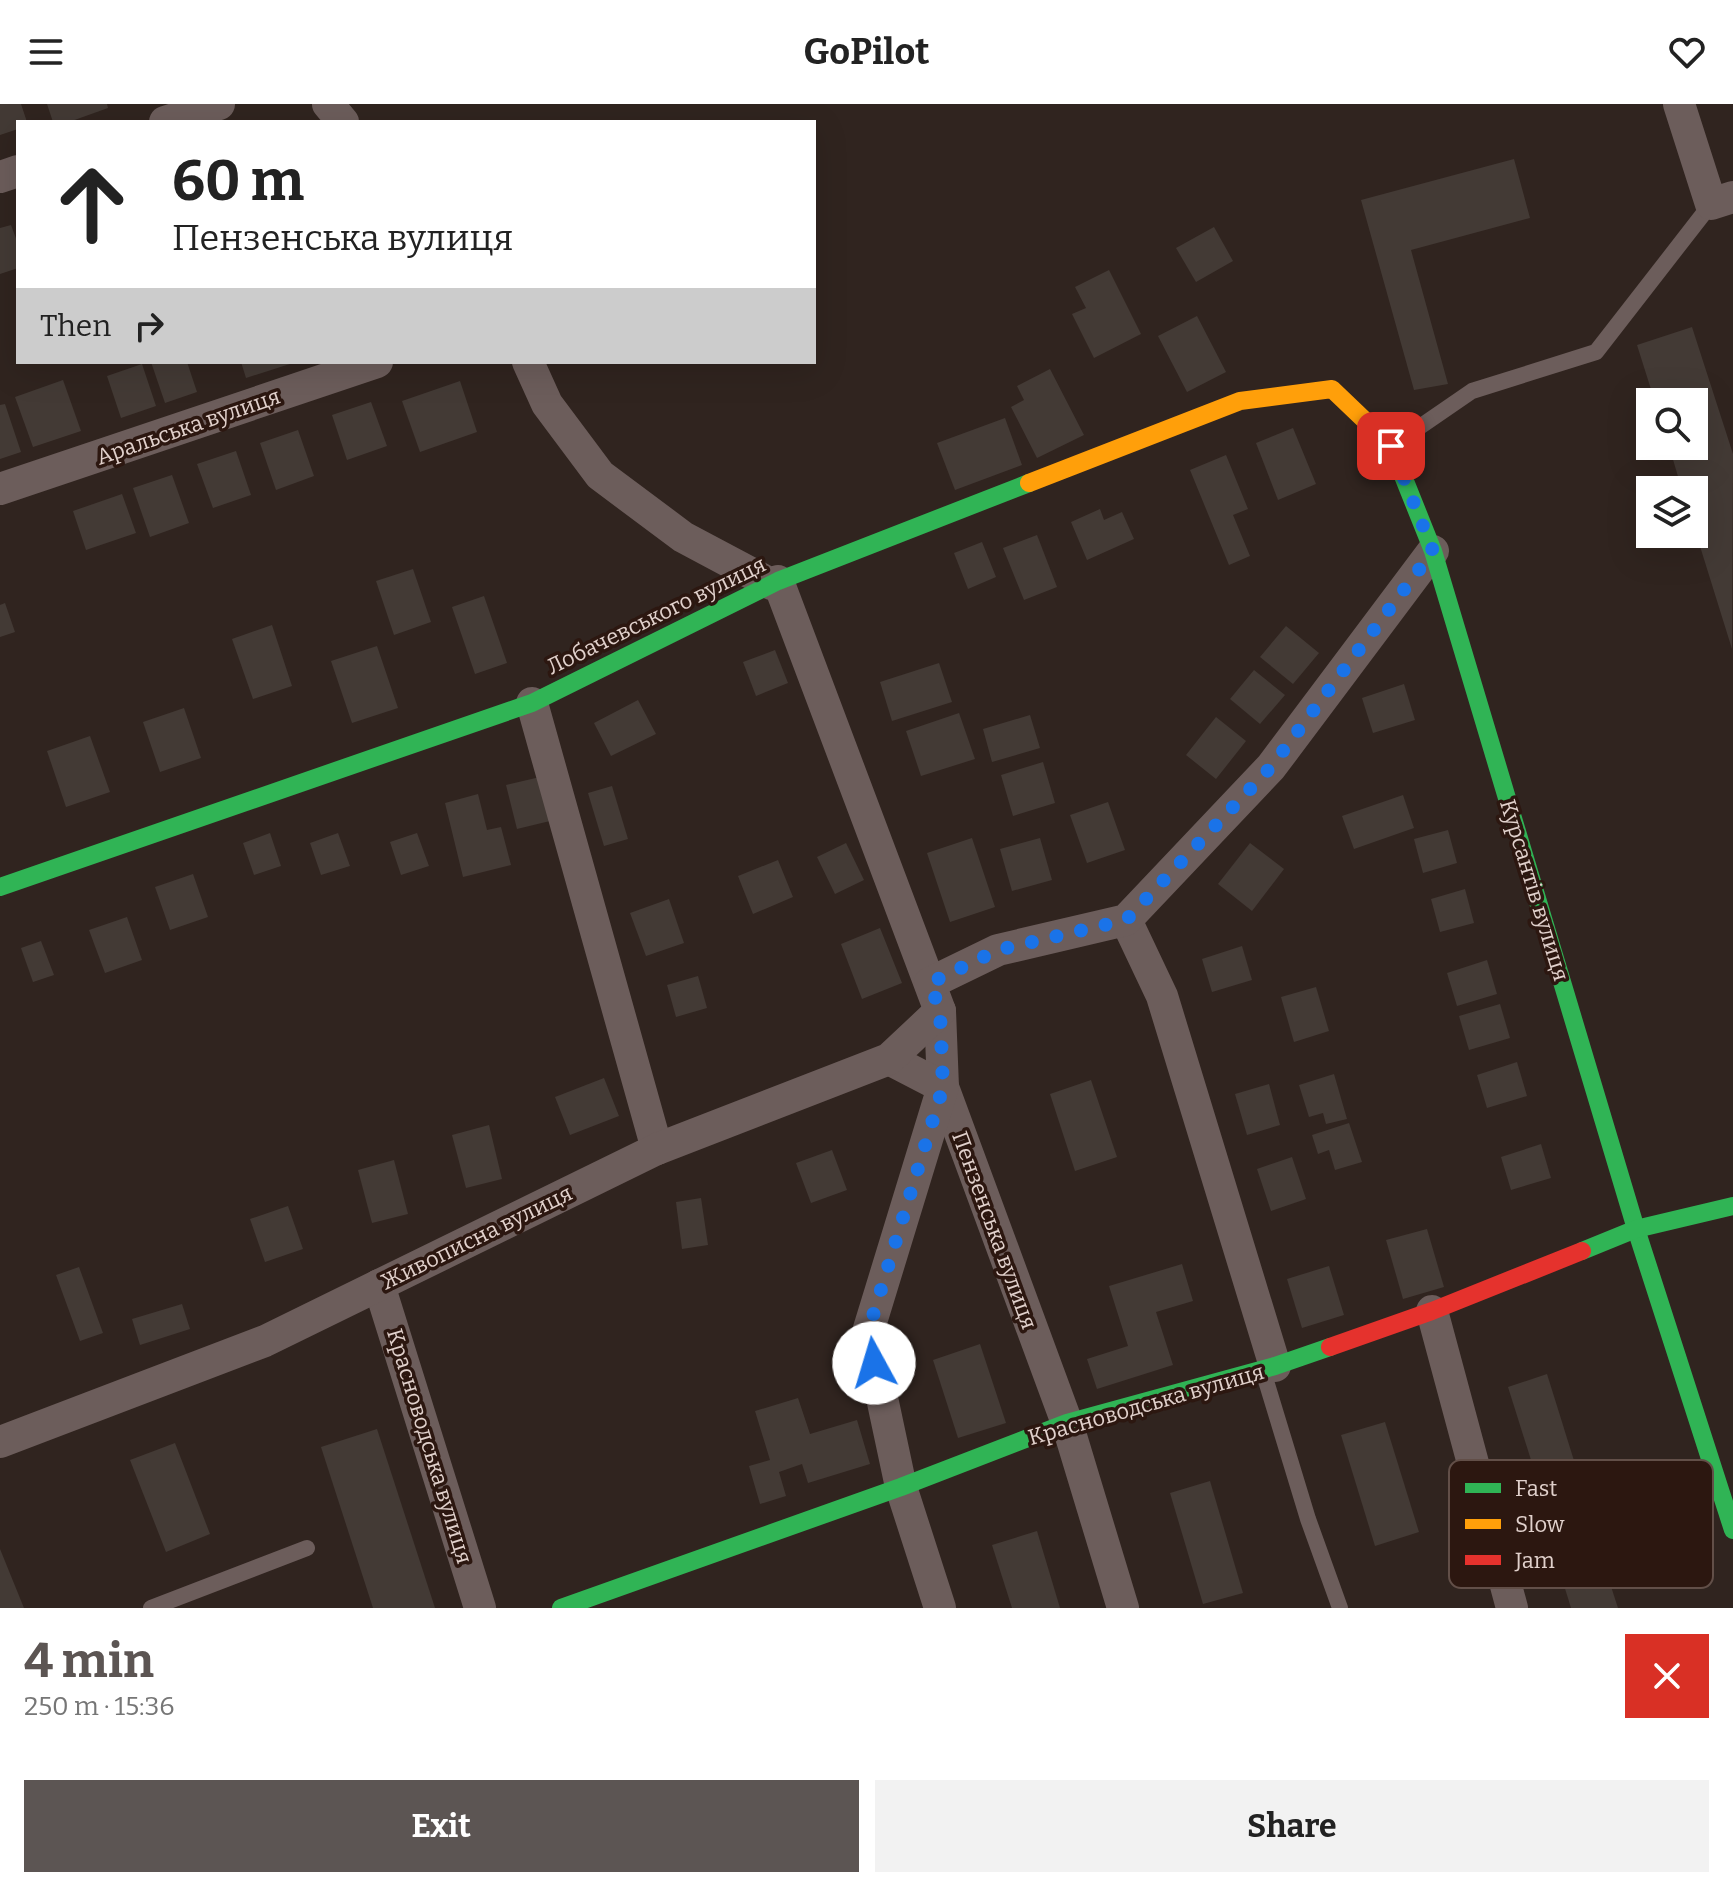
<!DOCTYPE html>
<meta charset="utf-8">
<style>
body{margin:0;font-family:Bitter,serif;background:#f2f2f2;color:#222;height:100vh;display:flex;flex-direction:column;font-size:30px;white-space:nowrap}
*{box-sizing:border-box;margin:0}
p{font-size:26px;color:#767676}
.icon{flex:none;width:44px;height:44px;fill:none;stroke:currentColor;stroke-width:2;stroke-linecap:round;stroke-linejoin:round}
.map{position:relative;height:1504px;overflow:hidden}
.side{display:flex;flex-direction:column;background:#fff;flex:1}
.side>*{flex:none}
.top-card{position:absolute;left:16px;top:16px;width:800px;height:244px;border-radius:0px;box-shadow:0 8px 32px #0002;background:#fff;color:#222;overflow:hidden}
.buttons{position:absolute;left:1636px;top:284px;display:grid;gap:16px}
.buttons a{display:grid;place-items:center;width:72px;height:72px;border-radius:0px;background:#fff;box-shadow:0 8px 32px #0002;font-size:40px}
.pin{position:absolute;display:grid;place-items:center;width:68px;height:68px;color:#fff;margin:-34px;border-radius:16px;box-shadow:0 4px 12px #0006}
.me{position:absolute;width:88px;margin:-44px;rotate:354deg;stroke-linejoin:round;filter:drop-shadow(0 0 6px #0008)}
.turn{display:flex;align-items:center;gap:28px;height:168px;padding:0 24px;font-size:36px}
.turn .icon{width:104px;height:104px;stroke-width:2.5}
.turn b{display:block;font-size:56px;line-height:68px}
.then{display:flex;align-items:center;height:76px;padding:0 24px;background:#0003;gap:16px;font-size:30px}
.round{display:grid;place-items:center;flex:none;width:84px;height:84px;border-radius:0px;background:#f2f2f2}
.head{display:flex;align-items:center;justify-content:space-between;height:136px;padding:0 24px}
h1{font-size:48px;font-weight:700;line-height:60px;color:#5c5553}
.primary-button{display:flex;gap:16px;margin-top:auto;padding:16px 24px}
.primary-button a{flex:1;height:92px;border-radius:0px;background:#5c5553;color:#fff;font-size:32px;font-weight:700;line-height:92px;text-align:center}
.primary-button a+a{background:#f2f2f2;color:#222}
header{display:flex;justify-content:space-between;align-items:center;height:104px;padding:0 24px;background:#fff;font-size:36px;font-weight:700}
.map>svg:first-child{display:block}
.building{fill:#433a35}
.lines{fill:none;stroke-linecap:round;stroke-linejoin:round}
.lane{stroke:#6c5d5b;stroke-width:16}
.street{stroke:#6c5d5b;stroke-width:32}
.fast{stroke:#30b455;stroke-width:18}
.slow{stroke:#ff9f0a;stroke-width:18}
.jam{stroke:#e5322d;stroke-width:18}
.route{stroke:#1a73e8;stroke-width:14;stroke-dasharray:0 25.2}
.labels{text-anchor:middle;stroke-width:7;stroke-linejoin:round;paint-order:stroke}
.street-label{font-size:22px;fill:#e1d1cc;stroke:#2c1710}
.key{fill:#2c1710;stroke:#624f48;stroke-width:2}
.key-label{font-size:22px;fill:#e1d1cc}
</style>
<header><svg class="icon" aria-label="menu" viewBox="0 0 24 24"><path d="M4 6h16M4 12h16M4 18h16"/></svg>GoPilot<svg class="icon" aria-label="heart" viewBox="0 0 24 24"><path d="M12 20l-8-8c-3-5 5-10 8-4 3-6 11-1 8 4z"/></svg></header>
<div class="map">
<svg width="1733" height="1504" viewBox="0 0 1733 1504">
<rect width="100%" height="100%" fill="#30241f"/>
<g class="building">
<polygon points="0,0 21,0 27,18 18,18 18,25 0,31"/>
<polygon points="47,0 107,0 108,4 69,18 53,18"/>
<polygon points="1514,55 1530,114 1411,146 1448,280 1414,286 1361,96"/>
<polygon points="11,121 18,140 18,164 0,170 0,124"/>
<polygon points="1214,123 1233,157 1196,178 1176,144"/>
<polygon points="1109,166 1141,230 1094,254 1072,210 1086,204 1075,183"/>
<polygon points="1197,212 1226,268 1187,288 1158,232"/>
<polygon points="1692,223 1733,350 1732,545 1694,423 1694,386 1682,386 1669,342 1694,342 1694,298 1655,298 1637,241"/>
<polygon points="151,258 187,258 197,288 165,299"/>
<polygon points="241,258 293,258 293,259 246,274"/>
<polygon points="142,260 156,302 121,314 107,272"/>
<polygon points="1050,265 1084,331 1037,354 1011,303 1024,296 1017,282"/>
<polygon points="63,276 81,327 33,343 15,293"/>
<polygon points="460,277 477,328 420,348 402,297"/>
<polygon points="371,298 387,342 347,356 332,311"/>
<polygon points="5,300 21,348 0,355 0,301"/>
<polygon points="1005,314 1022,361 955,386 937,339"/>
<polygon points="1293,324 1316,380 1278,396 1256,339"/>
<polygon points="298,326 314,372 276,386 260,339"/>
<polygon points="236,347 251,391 213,404 197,360"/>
<polygon points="1226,351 1248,405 1233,411 1250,452 1229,461 1190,366"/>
<polygon points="172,371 189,419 150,433 133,384"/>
<polygon points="122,390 136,429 86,446 73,407"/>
<polygon points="1100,405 1104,416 1122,408 1134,435 1087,456 1071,418"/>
<polygon points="1037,431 1057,483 1024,496 1003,444"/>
<polygon points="982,438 996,473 968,485 954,449"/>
<polygon points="413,465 431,518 394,531 376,477"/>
<polygon points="484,492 507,559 475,570 452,503"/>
<polygon points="5,499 15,528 0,533 0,501"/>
<polygon points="272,521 292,582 253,595 232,535"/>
<polygon points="1286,522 1319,549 1293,580 1260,553"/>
<polygon points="377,542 398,604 352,619 331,557"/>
<polygon points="775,546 788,579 756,592 743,558"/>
<polygon points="939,559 952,598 892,617 880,578"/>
<polygon points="1254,566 1285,591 1260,620 1230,595"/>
<polygon points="1404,580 1415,616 1373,629 1362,594"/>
<polygon points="638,596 656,630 611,652 594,619"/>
<polygon points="184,604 201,654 160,668 143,618"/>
<polygon points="959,609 975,655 921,672 906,627"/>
<polygon points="1030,611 1040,644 992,658 983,625"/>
<polygon points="1216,613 1246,637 1216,675 1186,651"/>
<polygon points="90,632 110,688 66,703 47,647"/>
<polygon points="1043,658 1055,699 1013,712 1001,671"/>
<polygon points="540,673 550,717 517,725 506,681"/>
<polygon points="612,682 628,735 604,742 588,689"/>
<polygon points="478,690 487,726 501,723 511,761 463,773 445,699"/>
<polygon points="1403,691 1414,724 1354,745 1342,712"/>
<polygon points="1108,698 1125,746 1087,759 1070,711"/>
<polygon points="1448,726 1457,759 1423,769 1414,735"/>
<polygon points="270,729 281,762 254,771 243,739"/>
<polygon points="338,729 350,762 321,771 310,739"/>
<polygon points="417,729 429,762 401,771 390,738"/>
<polygon points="972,734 995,803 950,818 927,749"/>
<polygon points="1040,734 1052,776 1012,787 1000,745"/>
<polygon points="846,739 864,776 835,790 817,753"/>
<polygon points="1250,739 1284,765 1252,807 1218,780"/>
<polygon points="778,756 793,793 753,810 738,772"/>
<polygon points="193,770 208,813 170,826 155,783"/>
<polygon points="1465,785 1474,819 1440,828 1431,795"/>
<polygon points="669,795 684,839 646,852 630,809"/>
<polygon points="127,813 142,856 105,869 89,826"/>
<polygon points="880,824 902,879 862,895 841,840"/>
<polygon points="41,837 54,871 33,878 21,844"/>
<polygon points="1242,842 1252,876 1212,888 1202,855"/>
<polygon points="1487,856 1497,890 1457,902 1447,869"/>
<polygon points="698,872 707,904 676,913 667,881"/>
<polygon points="1316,883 1329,927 1294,938 1281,893"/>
<polygon points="1500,900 1510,934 1469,946 1459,912"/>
<polygon points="1517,958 1527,992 1487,1004 1477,971"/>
<polygon points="1334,970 1347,1015 1326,1020 1323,1009 1309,1013 1299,981"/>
<polygon points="604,974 619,1012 570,1031 555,993"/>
<polygon points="1091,976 1117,1053 1075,1067 1050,990"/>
<polygon points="1269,980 1280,1021 1247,1031 1235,990"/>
<polygon points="1349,1019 1362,1058 1335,1066 1329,1046 1318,1050 1312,1031"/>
<polygon points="489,1021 502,1075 466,1084 452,1031"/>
<polygon points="1541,1040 1551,1074 1511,1086 1501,1053"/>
<polygon points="832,1046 847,1086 811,1099 796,1059"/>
<polygon points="1292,1053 1306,1095 1271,1107 1257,1065"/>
<polygon points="394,1056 408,1110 372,1119 358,1066"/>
<polygon points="701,1094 708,1141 682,1145 676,1098"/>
<polygon points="288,1102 303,1145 265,1158 250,1115"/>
<polygon points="1427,1125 1444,1183 1403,1195 1386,1136"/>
<polygon points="1182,1160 1193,1197 1156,1208 1173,1261 1097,1285 1087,1255 1128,1242 1109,1182"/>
<polygon points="1329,1162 1344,1211 1302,1224 1287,1175"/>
<polygon points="79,1163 103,1229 80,1237 56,1171"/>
<polygon points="182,1200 190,1225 140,1241 132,1215"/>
<polygon points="980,1240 1006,1319 958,1334 933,1256"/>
<polygon points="1547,1270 1581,1379 1542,1391 1508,1283"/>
<polygon points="798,1294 810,1330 857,1316 870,1360 808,1379 802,1360 779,1368 786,1392 760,1400 749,1362 770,1356 755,1307"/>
<polygon points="1385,1318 1419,1428 1375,1442 1341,1331"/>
<polygon points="377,1325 435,1504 373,1504 321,1343"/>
<polygon points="175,1339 210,1430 166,1448 130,1356"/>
<polygon points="1210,1377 1243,1489 1203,1500 1170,1389"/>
<polygon points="1037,1427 1060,1504 1012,1504 992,1441"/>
<polygon points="0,1445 24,1504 0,1504"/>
<polygon points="1605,1464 1618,1504 1571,1504 1563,1478"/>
</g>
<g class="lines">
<g class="lane">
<polyline points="1392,342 1472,287 1596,248 1711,100"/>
<polyline points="1263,1267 1308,1415 1340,1504"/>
<polyline points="151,1504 307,1444"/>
</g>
<g class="street">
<polyline points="328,0 343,18"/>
<polyline points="1679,0 1711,100 1733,93"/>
<polyline points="165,18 219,0"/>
<polyline points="0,73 18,67"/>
<polyline points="528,258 547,300 600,371 683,433 771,480"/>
<polyline points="0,385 377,258"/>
<polyline points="778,477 940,907 943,983 1067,1319 1123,1504"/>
<polyline points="532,599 657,1045"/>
<polyline points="1126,816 1162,892 1275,1262"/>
<polyline points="930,879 998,846 1126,816 1271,663 1433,447"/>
<polyline points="889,955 943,983 868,1228 901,1383 940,1504"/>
<polyline points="379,1181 480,1504"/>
<polyline points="1432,1207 1512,1504"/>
<polyline points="0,1338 265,1237 657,1045 889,955 940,907"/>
</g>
<g class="fast">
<polyline points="1378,329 1391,342 1433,447 1636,1125 1733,1426"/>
<polyline points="0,783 532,599 778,477 1029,379"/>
<polyline points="1582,1147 1636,1125 1733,1102"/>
<polyline points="561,1504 901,1383 1067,1319 1275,1262 1330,1243"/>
</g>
<polyline class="slow" points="1029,379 1240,297 1332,285 1378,329"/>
<polyline class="jam" points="1330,1243 1432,1207 1582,1147"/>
</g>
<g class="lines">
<polyline class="route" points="874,1259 868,1228 943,983 940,907 930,879 998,846 1126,816 1271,663 1433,447 1391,342"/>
</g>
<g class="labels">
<g class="street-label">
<text transform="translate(188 322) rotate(-19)" y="8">Аральська вулиця</text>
<text transform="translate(656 511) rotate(-26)" y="8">Лобачевського вулиця</text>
<text transform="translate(1535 786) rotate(73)" y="8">Курсантів вулиця</text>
<text transform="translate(995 1126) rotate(70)" y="8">Пензенська вулиця</text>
<text transform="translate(476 1133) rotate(-26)" y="8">Живописна вулиця</text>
<text transform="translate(1146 1300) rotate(-16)" y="8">Красноводська вулиця</text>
<text transform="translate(430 1342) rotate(73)" y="8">Красноводська вулиця</text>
</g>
</g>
<rect x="1449" y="1356" width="264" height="128" rx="12" class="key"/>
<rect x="1465" y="1379" width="36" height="10" fill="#30b455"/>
<rect x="1465" y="1415" width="36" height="10" fill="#ff9f0a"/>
<rect x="1465" y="1451" width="36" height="10" fill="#e5322d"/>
<g class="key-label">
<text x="1515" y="1392">Fast</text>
<text x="1515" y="1428">Slow</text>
<text x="1515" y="1464">Jam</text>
</g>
</svg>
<div class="buttons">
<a><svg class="icon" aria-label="search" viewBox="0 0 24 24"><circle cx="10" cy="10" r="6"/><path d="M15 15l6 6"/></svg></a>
<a><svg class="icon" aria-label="layers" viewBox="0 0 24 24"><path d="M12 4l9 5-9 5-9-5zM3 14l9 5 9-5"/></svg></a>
</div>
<div class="pin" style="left:1391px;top:342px;background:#d93025"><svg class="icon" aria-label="arrive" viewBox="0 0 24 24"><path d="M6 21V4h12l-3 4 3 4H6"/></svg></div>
<svg class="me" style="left:874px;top:1259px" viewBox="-20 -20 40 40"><circle r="19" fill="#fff"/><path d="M0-13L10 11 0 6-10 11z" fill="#1a73e8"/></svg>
<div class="top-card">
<div class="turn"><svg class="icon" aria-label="ahead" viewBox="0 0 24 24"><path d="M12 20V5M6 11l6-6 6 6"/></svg><div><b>60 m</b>Пензенська вулиця</div></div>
<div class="then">Then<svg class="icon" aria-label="right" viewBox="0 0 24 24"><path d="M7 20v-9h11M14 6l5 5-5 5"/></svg></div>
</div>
</div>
<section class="side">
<div class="head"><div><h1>4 min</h1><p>250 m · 15:36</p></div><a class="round" style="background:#d93025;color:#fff"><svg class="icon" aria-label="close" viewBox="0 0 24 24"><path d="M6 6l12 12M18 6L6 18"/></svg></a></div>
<div class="primary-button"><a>Exit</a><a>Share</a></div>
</section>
